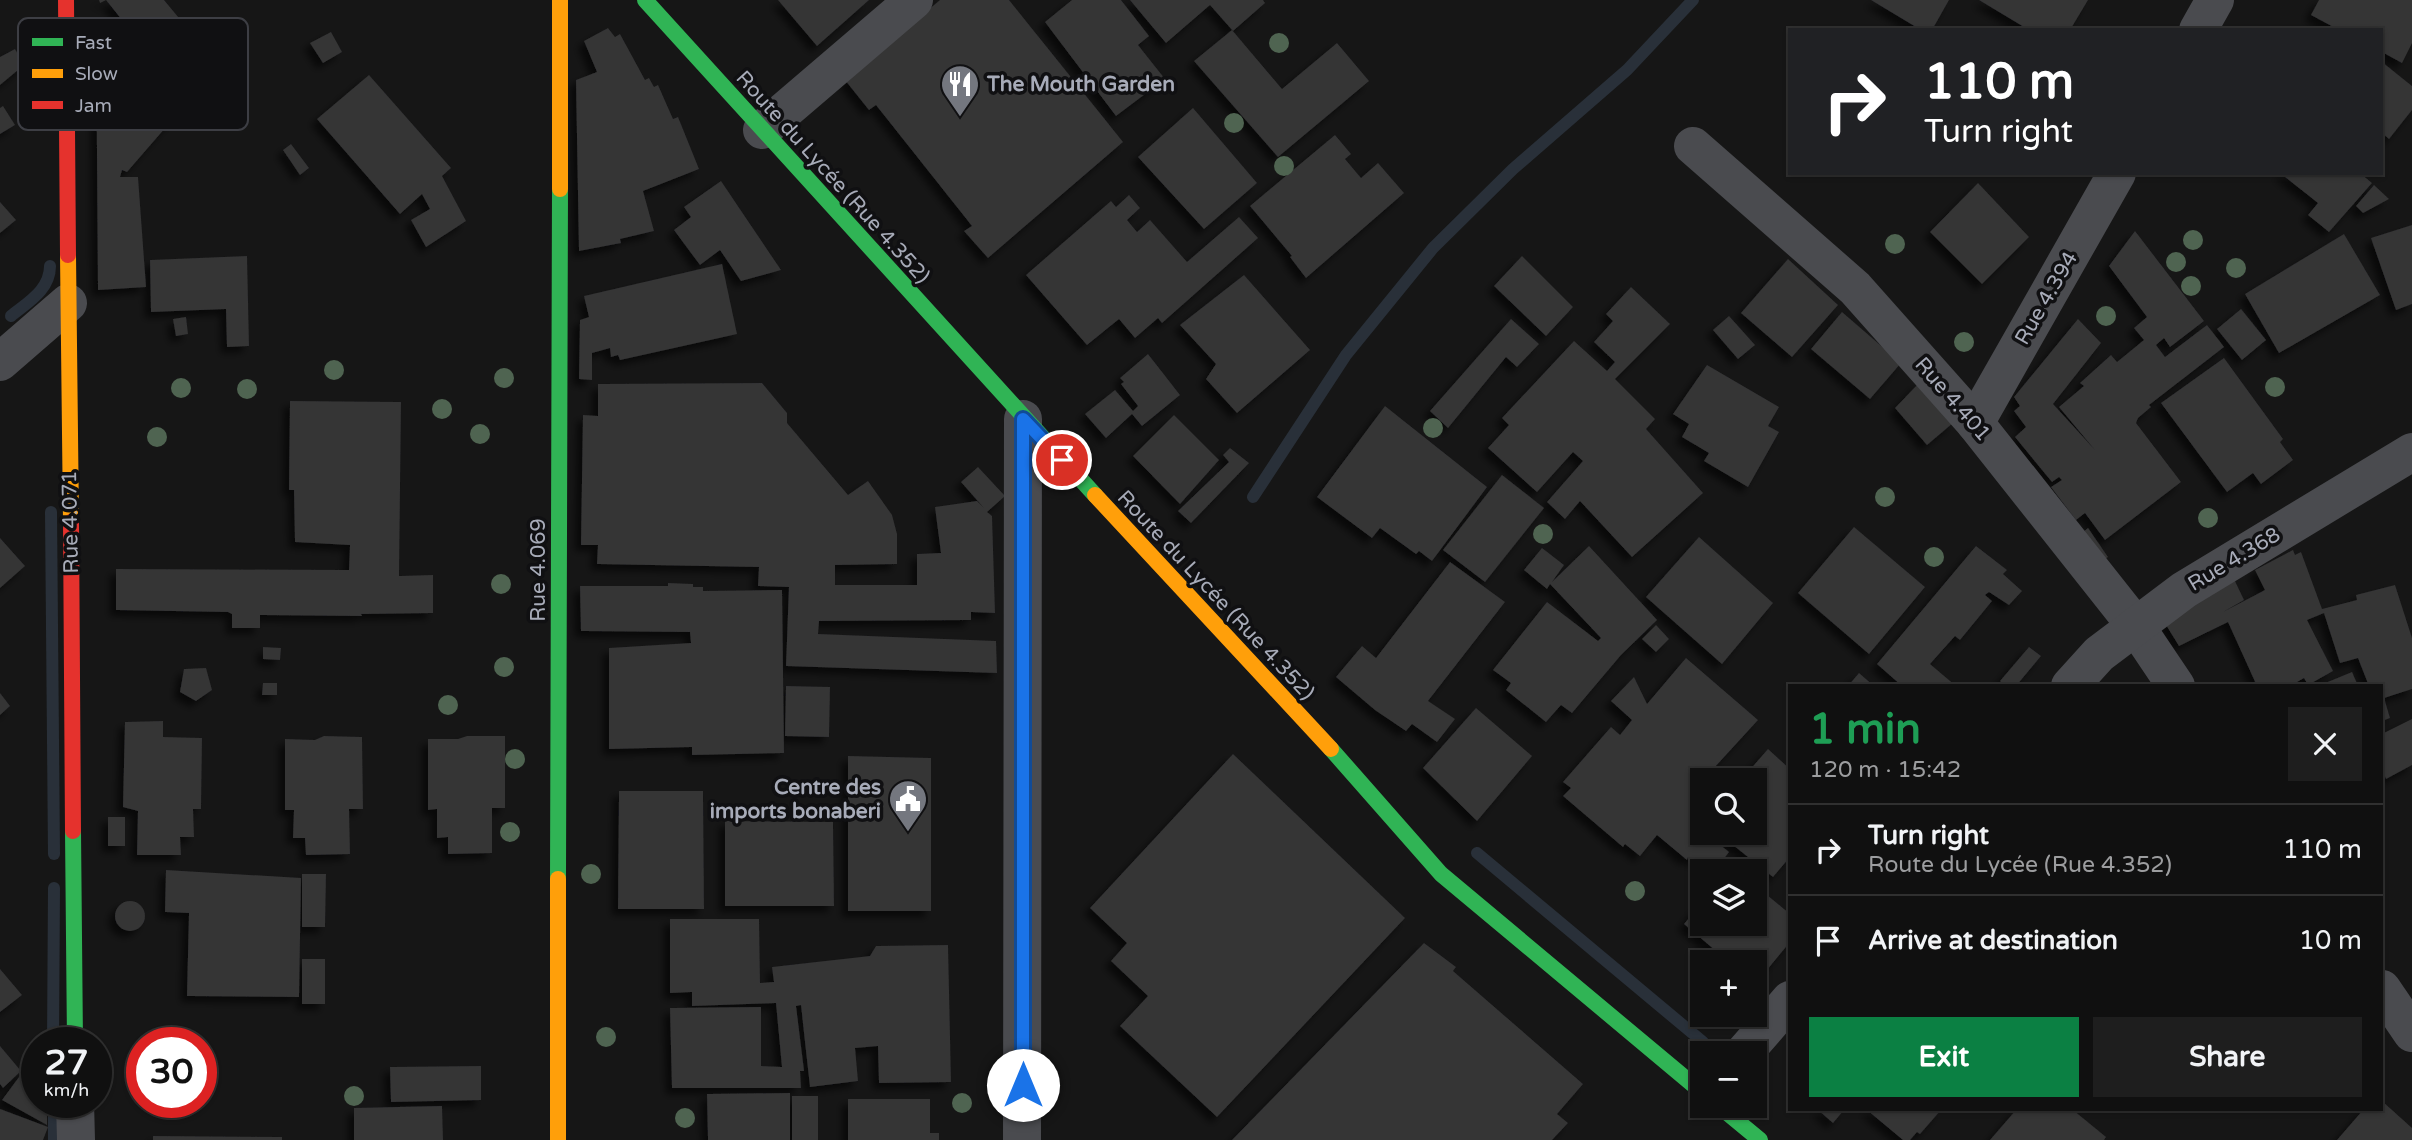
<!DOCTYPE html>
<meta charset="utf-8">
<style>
body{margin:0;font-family:"Varela Round",sans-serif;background:#1e1e1e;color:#f1f3f6;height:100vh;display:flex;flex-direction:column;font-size:26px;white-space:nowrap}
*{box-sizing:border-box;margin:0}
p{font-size:23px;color:#9c9d9f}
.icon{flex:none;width:38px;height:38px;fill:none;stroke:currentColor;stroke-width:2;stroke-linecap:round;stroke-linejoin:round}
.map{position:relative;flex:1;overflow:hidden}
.sheet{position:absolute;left:1788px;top:684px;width:595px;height:427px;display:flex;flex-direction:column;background:#101010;border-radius:0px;box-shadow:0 2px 5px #0004,0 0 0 2px #303030}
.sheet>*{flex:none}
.hud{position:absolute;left:1788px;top:28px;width:595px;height:147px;border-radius:0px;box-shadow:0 2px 5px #0004,0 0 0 2px #303030;background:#202124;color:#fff;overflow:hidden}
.tools{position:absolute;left:1690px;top:768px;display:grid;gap:14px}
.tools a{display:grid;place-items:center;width:77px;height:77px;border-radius:0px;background:#101010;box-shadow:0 2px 5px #0004,0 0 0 2px #303030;font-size:35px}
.speed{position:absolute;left:21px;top:1027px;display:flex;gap:14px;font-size:35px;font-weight:700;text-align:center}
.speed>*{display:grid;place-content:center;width:91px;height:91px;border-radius:50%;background:#101010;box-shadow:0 2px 5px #0004,0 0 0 2px #303030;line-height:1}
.speed small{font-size:18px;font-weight:400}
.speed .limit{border:10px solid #d22;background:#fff;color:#111}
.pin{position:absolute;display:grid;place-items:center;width:60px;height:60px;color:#fff;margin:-30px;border:4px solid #fff;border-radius:50%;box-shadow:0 2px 7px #0007}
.me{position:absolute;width:77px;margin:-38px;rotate:0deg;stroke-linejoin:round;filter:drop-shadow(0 0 5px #0008)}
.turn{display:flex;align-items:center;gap:24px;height:147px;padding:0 21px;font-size:32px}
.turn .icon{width:91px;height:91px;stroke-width:2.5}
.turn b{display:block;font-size:49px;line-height:60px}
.round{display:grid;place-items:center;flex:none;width:74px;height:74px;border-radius:0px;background:#1e1e1e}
.overview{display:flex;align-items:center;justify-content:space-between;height:119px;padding:0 21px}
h1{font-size:42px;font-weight:700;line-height:52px;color:#1e9e55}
.button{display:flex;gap:14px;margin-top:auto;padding:14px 21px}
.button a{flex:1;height:80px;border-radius:0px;background:#0b8043;color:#fff;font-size:28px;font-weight:700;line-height:80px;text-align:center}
.button a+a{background:#1e1e1e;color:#f1f3f6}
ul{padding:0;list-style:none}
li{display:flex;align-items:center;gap:21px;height:91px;padding:0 21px;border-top:2px solid #303030}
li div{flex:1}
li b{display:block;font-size:26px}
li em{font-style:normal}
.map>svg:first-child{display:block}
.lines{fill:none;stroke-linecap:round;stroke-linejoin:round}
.stream{stroke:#293039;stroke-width:12}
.building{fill:#343435;filter:url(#shadow)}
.street{stroke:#4a4b4f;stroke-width:38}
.fast{stroke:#30b455;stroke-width:16}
.slow{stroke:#ff9f0a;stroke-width:16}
.jam{stroke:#e5322d;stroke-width:16}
.tree{fill:#4f6451}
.route-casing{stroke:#114b97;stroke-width:18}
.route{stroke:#1a73e8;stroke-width:12}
.labels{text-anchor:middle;stroke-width:7;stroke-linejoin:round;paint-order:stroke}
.poi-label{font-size:21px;font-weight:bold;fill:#a7abb8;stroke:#101012;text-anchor:start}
.street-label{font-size:21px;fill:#a7abb8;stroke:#101012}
.key{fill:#101012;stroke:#3d3e44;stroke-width:2}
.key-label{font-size:19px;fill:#a7abb8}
</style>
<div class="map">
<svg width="2412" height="1140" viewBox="0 0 2412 1140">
<defs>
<filter id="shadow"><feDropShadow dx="-6" dy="6" stdDeviation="3.5" flood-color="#0009"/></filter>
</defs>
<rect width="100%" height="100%" fill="#161616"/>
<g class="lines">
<g class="stream">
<path d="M11,316C28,302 50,290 50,266"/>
<polyline points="1253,497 1346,355 1433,248 1513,169 1627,70 1693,0"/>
<polyline points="51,512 54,854"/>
<polyline points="1477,853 1703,1042"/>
<polyline points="53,1043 54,888"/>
<polyline points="54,1102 54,1140"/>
</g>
</g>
<g class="building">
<polygon points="99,0 164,0 223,71 192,97 127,172 122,170 120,177 138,177 146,287 98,290 96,18 136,46 132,127 174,82 153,58 149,61 144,54 147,51 106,0 100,3"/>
<polygon points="778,0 869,0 817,46"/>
<polygon points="940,0 1009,0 1123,142 988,258 964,231 972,226 876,105 869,110 845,80"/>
<polygon points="1072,0 1121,0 1149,36 1138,45 1165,79 1116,116 1045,22"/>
<polygon points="1130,0 1263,0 1265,3 1233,31 1210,5 1166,43"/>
<polygon points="1871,0 1949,0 1932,30 1921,30"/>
<polygon points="1979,0 2088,0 2070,30 2029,30"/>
<polygon points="2319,0 2412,0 2412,43 2402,63 2382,52 2382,30 2339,30 2311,15"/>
<polygon points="608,28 615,37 620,34 645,80 649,78 654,87 658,85 673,119 678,117 699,169 643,191 654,231 620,239 621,243 579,251 576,80 597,72 584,41"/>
<polygon points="1232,30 1282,89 1337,43 1369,81 1278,157 1194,61"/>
<polygon points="331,32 342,52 323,63 310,43"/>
<polygon points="15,49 24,65 0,85 0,57"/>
<polygon points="2382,62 2412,86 2412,110 2389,139 2382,133"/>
<polygon points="369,75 451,168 442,176 466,221 426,247 411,220 430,209 422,194 400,214 317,119"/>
<polygon points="3,106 15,125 0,134 0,108"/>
<polygon points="1193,108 1257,183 1204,229 1138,157"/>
<polygon points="1335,135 1351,154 1345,159 1361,178 1378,163 1404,193 1306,278 1290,257 1292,256 1250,206"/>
<polygon points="291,144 309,168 300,175 283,150"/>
<polygon points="2280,173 2360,173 2372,183 2329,232 2308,215 2318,203"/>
<polygon points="721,181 781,270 741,281 720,250 700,265 674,230 691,217 684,207"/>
<polygon points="1978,183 2029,237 1982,284 1930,232"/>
<polygon points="2374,185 2389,199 2363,213 2356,206"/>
<polygon points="1129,195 1140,208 1127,220 1137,232 1150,220 1187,262 1239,217 1258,238 1162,323 1158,318 1135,338 1119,319 1087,345 1026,275 1111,201 1116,207"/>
<polygon points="0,202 16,220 0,233"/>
<polygon points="2412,225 2412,304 2396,310 2371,238"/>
<polygon points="2135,231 2204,321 2170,347 2164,338 2156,345 2165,357 2207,325 2224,347 2149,405 2151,407 2138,418 2136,423 2181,482 2105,540 2085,513 2076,520 2051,487 2062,480 2059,477 2052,482 2015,437 2026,427 2014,411 2020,406 2014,397 2078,319 2101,343 2053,404 2095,450 2059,407 2084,386 2080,383 2111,355 2117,362 2144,340 2134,328 2147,317 2109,266"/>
<polygon points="2344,234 2380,295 2279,353 2245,294"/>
<polygon points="247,256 249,346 227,347 226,309 151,312 150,260"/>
<polygon points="1522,256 1573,307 1546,336 1494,286"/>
<polygon points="1788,259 1838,305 1792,357 1741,313"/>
<polygon points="722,264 737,334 620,360 618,355 611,357 610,348 592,353 592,380 579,379 580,320 589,317 584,296"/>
<polygon points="1244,275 1310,350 1237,413 1206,379 1216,364 1180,325"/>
<polygon points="1631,287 1670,324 1615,379 1655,419 1646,429 1703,493 1632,557 1580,501 1565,519 1547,502 1583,461 1573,452 1537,492 1488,448 1509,425 1502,418 1574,341 1607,371 1615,362 1594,342 1613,321 1606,314"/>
<polygon points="2241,309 2266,340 2242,360 2217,329"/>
<polygon points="1842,312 1901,363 1870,399 1811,349"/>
<polygon points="1729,316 1755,345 1738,359 1713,330"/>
<polygon points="186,317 188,334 176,336 173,319"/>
<polygon points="1511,319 1539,344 1517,367 1506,357 1448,428 1430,411"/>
<polygon points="1148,354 1180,395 1142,426 1132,414 1106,438 1085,414 1115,390 1133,411 1138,406 1121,384 1124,382 1120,378"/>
<polygon points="2224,358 2283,439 2280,442 2293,460 2261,484 2253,473 2227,492 2161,403"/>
<polygon points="1707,365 1779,407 1768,426 1779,432 1748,487 1704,461 1709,453 1682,437 1689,424 1673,414"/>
<polygon points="762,383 787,413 787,423 848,495 868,481 892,515 897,534 897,564 835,565 835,585 917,585 917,554 941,553 935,507 977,501 984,508 961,482 978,467 1005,496 987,512 992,516 995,613 971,612 971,620 819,621 818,634 996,641 997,673 786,666 789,587 758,586 759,567 597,564 598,545 581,545 583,415 598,416 598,384"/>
<polygon points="1919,383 1953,423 1927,445 1895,408"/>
<polygon points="290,401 401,402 399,576 433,575 433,613 361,614 362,616 260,615 260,628 232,628 232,614 228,612 116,610 116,569 349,570 350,545 295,542 294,490 289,490"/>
<polygon points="1385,406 1487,487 1432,561 1419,551 1416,554 1380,528 1372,538 1317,497"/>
<polygon points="1174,415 1219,460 1180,504 1133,456"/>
<polygon points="1230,448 1249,463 1191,523 1178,511 1229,462 1223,455"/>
<polygon points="1502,475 1544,508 1485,582 1443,550"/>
<polygon points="1854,527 1925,587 1869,654 1798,593"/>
<polygon points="2088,528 2108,557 2097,565 2077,537"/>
<polygon points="1699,537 1773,603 1722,664 1646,597"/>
<polygon points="0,538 25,566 0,588"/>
<polygon points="1589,546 1657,620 1621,655 1572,713 1561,705 1546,722 1506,690 1511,683 1493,670 1547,602 1598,641 1601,638 1550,584 1547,589 1524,570 1542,548 1564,565 1552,582"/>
<polygon points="1976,546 2007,570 2003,574 2022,591 2009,605 1989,592 1985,595 1992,601 1960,640 1955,636 1930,664 1956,686 1902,686 1877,664"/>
<polygon points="2293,550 2295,555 2301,552 2322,609 2357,600 2356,595 2395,585 2412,638 2412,689 2384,698 2390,718 2382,721 2382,686 2369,686 2358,658 2340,663 2324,613 2307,620 2333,671 2308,685 2304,678 2290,686 2257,686 2228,622 2179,646 2163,620 2234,579 2244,600 2223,612 2265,590 2255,570"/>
<polygon points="1450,562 1505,602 1428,701 1455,719 1437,742 1412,724 1406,731 1375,710 1336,677 1362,646 1376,658"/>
<polygon points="668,583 693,584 693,587 703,587 703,591 782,590 784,753 692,755 692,747 609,749 609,648 691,643 690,632 581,631 580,586 668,586"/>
<polygon points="1656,625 1669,639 1656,652 1642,639"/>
<polygon points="263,647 281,648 280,660 263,659"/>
<polygon points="2029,647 2041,656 2016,686 2006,686 2000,681"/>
<polygon points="1686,658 1758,720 1703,780 1701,786 1703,824 1699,828 1729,852 1714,872 1710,872 1696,859 1688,857 1687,860 1657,835 1640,856 1625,844 1623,847 1563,796 1571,788 1563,782 1611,727 1620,735 1632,720 1611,701 1634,677 1647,704"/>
<polygon points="206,668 212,690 196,701 180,692 184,669"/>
<polygon points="2352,672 2358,686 2318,686"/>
<polygon points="1859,673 1874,686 1848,686"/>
<polygon points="263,683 277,683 277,695 262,695"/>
<polygon points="786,686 830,687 829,737 785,736"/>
<polygon points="0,693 10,706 0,715"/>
<polygon points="1476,708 1532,756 1477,821 1423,768"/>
<polygon points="2412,719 2412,765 2386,779 2382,769 2382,734"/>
<polygon points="163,721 163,737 202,738 201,809 193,809 194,837 180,837 181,855 137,855 138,811 123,807 125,722"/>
<polygon points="324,736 362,737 363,809 349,809 350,854 306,855 305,838 293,838 294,810 285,810 285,739 315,740"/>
<polygon points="467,736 505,736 505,808 492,808 492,853 448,854 448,837 437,838 437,809 428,810 428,739 458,739"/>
<polygon points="1768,749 1790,769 1790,857 1773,877 1718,833 1755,833 1755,780 1741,780"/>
<polygon points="1233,754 1405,918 1217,1117 1120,1026 1148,996 1111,961 1127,943 1090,908"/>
<polygon points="848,756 931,758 931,911 848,911"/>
<polygon points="619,791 703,791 704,909 618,909"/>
<rect x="108" y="817" width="17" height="29"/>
<polygon points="725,821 833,822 834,906 725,906"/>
<polygon points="166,870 301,878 299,997 187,996 189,913 165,912"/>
<polygon points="302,874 326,874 325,927 302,927"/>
<polygon points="1755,885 1790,914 1790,942 1762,976 1758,973 1755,976 1755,962 1729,962 1684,924 1703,901 1703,924 1755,924"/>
<circle cx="130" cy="916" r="15"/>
<polygon points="670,919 759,919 760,983 774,982 772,967 870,956 876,946 948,945 951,1082 879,1083 878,1046 855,1048 858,1081 810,1087 801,1005 796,1006 804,1071 800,1071 801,1088 672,1088 670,1008 761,1007 761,1066 782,1067 776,1003 692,1006 692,992 670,993"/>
<polygon points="1424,943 1456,967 1453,971 1583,1084 1557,1114 1568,1123 1552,1140 1232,1140"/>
<rect x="302" y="959" width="23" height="45"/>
<polygon points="0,969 22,995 0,1012"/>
<polygon points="0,1046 21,1071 3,1088 0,1084"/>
<polygon points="481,1066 481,1100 391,1102 390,1067"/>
<polygon points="207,1067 210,1082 201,1083 201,1068"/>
<polygon points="22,1073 37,1081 37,1102 47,1102 47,1125 2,1100"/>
<polygon points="1041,1079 1055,1079 1056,1096 1041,1096"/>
<polygon points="790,1093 790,1140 708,1140 707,1094"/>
<rect x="792" y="1096" width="26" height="44"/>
<polygon points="848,1099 930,1099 930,1133 939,1133 939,1140 848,1140"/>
<polygon points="2382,1101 2412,1128 2412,1140 2337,1140 2363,1110 2382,1110"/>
<polygon points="442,1106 443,1140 354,1140 354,1108"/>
<polygon points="0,1109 48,1127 43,1140 0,1140"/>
<polygon points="1818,1110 1844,1110 1833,1123"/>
<polygon points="1867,1110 1941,1110 1920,1134 1917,1132 1910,1140 1903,1140"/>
<polygon points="2016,1110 2073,1110 2106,1137 2104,1140 1990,1140"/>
<polygon points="153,1136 282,1137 282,1140 153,1140"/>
</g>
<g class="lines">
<g class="street">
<polyline points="2198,30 2215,0"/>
<polyline points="762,130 914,0"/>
<polyline points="1693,146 1855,288 1975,423 2135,625 2176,686"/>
<polyline points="0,362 68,303"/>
<polyline points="1975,423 2117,173"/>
<polyline points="2070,686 2099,654 2184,590 2412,452"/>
<polyline points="2382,989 2412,1033"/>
<polyline points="1743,1054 1790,1000"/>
<polyline points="75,1102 76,1140"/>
<polyline points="1022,1140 1023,419"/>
</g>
<g class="fast">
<polyline points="645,0 1095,495"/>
<polyline points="1331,749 1441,874 1703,1093"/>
<polyline points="73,831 75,1043"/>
<polyline points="558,879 560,189"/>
<polyline points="1719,1106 1760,1140"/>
</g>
<g class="slow">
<polyline points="560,189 560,0"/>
<polyline points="68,255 71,522"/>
<polyline points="1095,495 1331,749"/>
<polyline points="558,1140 558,879"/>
</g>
<g class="jam">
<polyline points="66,0 68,255"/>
<polyline points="71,522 73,831"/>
</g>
</g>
<g class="tree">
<circle cx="1279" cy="43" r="10"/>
<circle cx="1234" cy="123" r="10"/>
<circle cx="1284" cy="166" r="10"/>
<circle cx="2193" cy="240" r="10"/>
<circle cx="1895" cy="244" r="10"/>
<circle cx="2176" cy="262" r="10"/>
<circle cx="2236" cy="268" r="10"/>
<circle cx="2191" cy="286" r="10"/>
<circle cx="2106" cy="316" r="10"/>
<circle cx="1964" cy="342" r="10"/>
<circle cx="334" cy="370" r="10"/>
<circle cx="504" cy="378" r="10"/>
<circle cx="2275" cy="387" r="10"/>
<circle cx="181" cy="388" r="10"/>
<circle cx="247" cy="389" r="10"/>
<circle cx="442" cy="409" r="10"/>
<circle cx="1433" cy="428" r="10"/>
<circle cx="480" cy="434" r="10"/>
<circle cx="157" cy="437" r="10"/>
<circle cx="1885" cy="497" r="10"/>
<circle cx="2208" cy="518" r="10"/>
<circle cx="1543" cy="534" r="10"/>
<circle cx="1934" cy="557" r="10"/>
<circle cx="501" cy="584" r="10"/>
<circle cx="504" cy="667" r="10"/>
<circle cx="448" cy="705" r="10"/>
<circle cx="515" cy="759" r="10"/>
<circle cx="510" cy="832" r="10"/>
<circle cx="591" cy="874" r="10"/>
<circle cx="1635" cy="891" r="10"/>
<circle cx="606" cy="1037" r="10"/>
<circle cx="354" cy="1096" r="10"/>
<circle cx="962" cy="1103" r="10"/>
<circle cx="685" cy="1118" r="10"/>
</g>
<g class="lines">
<defs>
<polyline id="route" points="1023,1085 1023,419 1062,460"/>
</defs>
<use href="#route" class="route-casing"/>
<use href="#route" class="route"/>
</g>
<defs>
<symbol id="restaurant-pin" viewBox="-11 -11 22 30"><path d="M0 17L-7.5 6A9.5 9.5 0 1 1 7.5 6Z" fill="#74777f" stroke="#101012"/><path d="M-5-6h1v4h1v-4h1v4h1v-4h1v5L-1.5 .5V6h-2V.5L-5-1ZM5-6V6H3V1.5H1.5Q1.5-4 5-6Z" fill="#fff"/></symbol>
<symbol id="civic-pin" viewBox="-11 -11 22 30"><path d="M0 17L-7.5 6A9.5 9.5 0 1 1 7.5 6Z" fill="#74777f" stroke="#101012"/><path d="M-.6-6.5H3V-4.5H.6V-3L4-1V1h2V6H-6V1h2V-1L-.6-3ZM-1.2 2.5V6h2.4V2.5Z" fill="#fff"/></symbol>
</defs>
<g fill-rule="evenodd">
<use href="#restaurant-pin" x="938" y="62" width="44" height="60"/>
<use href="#civic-pin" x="886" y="777" width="44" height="60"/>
</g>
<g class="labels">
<g class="poi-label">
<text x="987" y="91">The Mouth Garden</text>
<text x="881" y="794" text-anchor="end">Centre des<tspan x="881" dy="24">imports bonaberi</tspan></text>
</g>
<g class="street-label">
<text transform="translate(833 177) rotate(48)" y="7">Route du Lycée (Rue 4.352)</text>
<text transform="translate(2046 298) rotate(-60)" y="7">Rue 4.394</text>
<text transform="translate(1953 399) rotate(49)" y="7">Rue 4.401</text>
<text transform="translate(70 522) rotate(-91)" y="7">Rue 4.071</text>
<text transform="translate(2234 559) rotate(-31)" y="7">Rue 4.368</text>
<text transform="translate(538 570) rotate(-90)" y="7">Rue 4.069</text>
<text transform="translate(1216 595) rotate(47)" y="7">Route du Lycée (Rue 4.352)</text>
</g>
</g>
<rect x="18" y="18" width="230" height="112" rx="10" class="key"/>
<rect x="32" y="38" width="31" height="8" fill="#30b455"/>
<rect x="32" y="69" width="31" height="9" fill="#ff9f0a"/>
<rect x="32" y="101" width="31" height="8" fill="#e5322d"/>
<g class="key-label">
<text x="75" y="49">Fast</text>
<text x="75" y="80">Slow</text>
<text x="75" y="112">Jam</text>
</g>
</svg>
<div class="tools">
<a><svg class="icon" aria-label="search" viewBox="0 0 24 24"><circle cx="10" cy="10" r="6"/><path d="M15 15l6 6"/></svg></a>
<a><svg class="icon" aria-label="layers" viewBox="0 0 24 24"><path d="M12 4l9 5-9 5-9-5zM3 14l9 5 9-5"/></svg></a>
<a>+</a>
<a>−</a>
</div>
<div class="speed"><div>27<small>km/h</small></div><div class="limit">30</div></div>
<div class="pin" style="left:1062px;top:460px;background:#d93025"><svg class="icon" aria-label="arrive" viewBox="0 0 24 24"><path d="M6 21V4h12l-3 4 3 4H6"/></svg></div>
<svg class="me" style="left:1023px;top:1085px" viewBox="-20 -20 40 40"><circle r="19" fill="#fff"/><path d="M0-13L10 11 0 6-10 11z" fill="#1a73e8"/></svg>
<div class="hud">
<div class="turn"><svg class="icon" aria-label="right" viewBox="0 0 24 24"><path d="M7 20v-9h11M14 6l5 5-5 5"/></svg><div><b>110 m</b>Turn right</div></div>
</div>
<section class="sheet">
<div class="overview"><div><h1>1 min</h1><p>120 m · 15:42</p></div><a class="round"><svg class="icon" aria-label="close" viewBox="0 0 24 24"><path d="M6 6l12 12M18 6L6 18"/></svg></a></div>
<ul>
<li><svg class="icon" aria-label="right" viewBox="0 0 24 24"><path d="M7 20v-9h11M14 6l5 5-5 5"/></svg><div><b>Turn right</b><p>Route du Lycée (Rue 4.352)</p></div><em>110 m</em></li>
<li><svg class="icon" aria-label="arrive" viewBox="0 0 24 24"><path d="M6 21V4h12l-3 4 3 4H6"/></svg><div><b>Arrive at destination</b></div><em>10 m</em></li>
</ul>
<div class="button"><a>Exit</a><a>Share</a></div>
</section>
</div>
